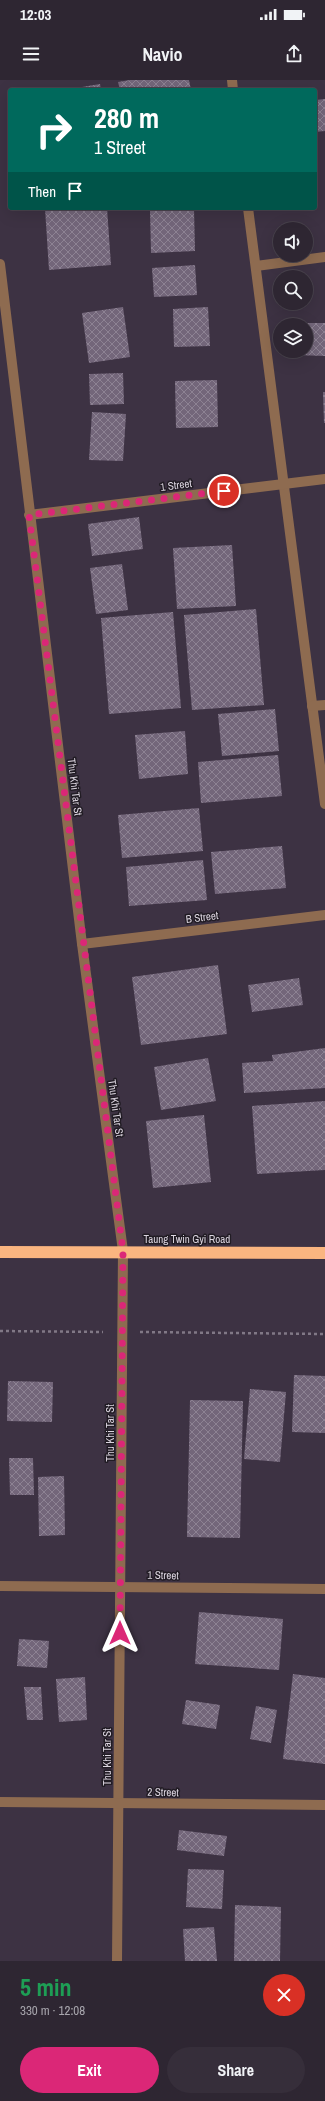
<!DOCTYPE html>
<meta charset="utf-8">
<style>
body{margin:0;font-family:"Archivo Narrow",sans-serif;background:#362e3a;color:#f1f3f6;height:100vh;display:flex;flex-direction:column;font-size:15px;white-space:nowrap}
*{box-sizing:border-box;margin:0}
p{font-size:13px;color:#a7a5ac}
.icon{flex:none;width:22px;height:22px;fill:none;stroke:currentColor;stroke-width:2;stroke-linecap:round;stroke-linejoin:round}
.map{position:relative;height:1881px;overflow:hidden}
.details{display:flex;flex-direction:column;background:#2e2632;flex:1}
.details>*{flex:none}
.guide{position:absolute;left:8px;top:8px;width:309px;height:122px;border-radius:4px;box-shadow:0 4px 16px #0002,0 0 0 1px #49434d;background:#00695c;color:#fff;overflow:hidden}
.tools{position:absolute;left:273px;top:142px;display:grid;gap:8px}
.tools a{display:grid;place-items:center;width:40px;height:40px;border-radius:50%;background:#2e2632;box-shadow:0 4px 16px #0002,0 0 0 1px #49434d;font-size:20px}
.pin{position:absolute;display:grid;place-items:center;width:34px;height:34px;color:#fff;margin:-17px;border:2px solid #fff;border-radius:50%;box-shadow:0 1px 4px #0007}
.me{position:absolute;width:44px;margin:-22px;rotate:0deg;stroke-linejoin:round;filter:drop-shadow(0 0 3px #0008)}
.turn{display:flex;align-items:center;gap:14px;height:84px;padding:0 20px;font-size:18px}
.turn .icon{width:52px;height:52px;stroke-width:2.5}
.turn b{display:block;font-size:28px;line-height:34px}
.then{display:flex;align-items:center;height:38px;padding:0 20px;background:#0003;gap:8px;font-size:15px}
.round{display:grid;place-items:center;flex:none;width:42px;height:42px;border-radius:21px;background:#362e3a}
.headline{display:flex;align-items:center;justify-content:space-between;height:68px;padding:0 20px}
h1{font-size:24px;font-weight:700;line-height:30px;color:#1e9e55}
.primary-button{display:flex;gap:8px;margin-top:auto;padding:8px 20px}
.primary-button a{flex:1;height:46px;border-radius:24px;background:#db2777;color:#fff;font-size:16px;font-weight:700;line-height:46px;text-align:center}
.primary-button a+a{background:#362e3a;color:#f1f3f6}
.status{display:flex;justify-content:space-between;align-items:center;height:28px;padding:0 20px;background:#2e2632;direction:ltr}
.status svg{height:11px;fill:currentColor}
header{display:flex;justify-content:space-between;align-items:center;height:52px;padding:0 20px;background:#2e2632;font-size:18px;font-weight:700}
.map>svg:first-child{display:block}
.building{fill:url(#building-cross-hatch)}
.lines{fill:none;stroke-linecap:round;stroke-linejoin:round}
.path{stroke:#817886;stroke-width:2.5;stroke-dasharray:3 3;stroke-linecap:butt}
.minor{stroke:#8e6b50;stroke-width:10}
.highway{stroke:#fab580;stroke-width:12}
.route{stroke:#db2777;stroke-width:7;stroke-dasharray:0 12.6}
.labels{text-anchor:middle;stroke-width:3;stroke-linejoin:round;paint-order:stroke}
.street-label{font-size:11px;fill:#dcd5e0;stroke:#211c24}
</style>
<div class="status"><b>12:03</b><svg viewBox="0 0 49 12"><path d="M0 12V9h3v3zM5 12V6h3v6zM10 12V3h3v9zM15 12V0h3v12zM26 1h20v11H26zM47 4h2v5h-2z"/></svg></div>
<header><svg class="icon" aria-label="menu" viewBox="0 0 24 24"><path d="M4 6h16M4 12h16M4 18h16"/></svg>Navio<svg class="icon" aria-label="share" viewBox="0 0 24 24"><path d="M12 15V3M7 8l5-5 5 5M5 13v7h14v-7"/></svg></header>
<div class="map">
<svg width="325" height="1881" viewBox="0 0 325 1881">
<defs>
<pattern id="building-cross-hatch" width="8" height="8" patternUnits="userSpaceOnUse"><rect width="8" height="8" fill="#73667a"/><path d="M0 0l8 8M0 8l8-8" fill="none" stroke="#8d8293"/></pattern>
</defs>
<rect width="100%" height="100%" fill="#3d3243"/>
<g class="building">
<polygon points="130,0 189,0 191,10 120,10 118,2"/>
<polygon points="100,4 101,10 70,10 70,9"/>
<polygon points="325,19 325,51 315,52 315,20"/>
<polygon points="45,128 107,128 111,185 49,190"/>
<polygon points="194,129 195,171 151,173 150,130"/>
<polygon points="195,185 197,215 154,217 152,188"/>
<polygon points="123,227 130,277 89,283 82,233"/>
<polygon points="208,227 210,266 174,267 173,229"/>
<polygon points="295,243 325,243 325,276 295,275 295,271 306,271 306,245 295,245"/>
<polygon points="123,293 124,324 90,325 89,294"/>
<polygon points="217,300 218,347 176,348 175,301"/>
<polygon points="323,312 325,312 325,343 324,343"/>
<polygon points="92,332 126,334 123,381 89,380"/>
<polygon points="139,437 143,469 92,476 88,444"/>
<polygon points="232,465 236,526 177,529 173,468"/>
<polygon points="122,484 128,530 96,534 90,488"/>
<polygon points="256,529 264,625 192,630 184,535"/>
<polygon points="173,532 181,628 109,634 101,538"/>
<polygon points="275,629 279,671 222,676 218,634"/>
<polygon points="185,651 188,694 139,699 135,655"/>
<polygon points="278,675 282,716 201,723 198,682"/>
<polygon points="199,728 203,771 122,778 118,735"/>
<polygon points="282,766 286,808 215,814 211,772"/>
<polygon points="203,780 207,820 129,826 126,787"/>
<polygon points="218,885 227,954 141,965 132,897"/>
<polygon points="299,898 303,925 252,932 248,905"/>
<polygon points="325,968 325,1008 244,1013 242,983 273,981 272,975"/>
<polygon points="208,978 216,1021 161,1030 154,987"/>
<polygon points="325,1021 325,1090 257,1094 252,1026"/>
<polygon points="204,1035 211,1102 153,1108 146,1041"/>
<polygon points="294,1295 325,1296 325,1353 292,1352"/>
<polygon points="8,1301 53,1302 52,1342 7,1341"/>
<polygon points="250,1309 286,1312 280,1382 244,1379"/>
<polygon points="190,1320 243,1321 240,1458 187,1457"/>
<polygon points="9,1378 33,1378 34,1415 10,1415"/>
<polygon points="64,1396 65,1455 39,1456 38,1397"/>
<polygon points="199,1532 283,1539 279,1590 195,1584"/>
<polygon points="19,1559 49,1561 47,1588 17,1586"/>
<polygon points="293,1594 325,1598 325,1684 283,1679"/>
<polygon points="85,1597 87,1640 59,1642 56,1599"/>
<polygon points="24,1607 41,1607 43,1640 27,1640"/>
<polygon points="186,1620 220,1625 216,1649 182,1644"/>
<polygon points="256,1626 277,1630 271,1663 250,1659"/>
<polygon points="179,1750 227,1756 224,1776 177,1770"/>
<polygon points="188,1789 224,1790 222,1829 186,1827"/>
<polygon points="235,1825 281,1827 280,1881 234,1881"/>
<polygon points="214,1847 217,1881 185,1881 183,1849"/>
</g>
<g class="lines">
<g class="path">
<polyline points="0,1251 103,1252"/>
<polyline points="140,1252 325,1254"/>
</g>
<g class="minor">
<polyline points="232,0 233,10"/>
<polyline points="248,128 325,724"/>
<polyline points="0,184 82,864 123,1171 117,1881"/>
<polyline points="256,186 325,177"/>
<polyline points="29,435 325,399"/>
<polyline points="312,626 325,625"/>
<polyline points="82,864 325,835"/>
<polyline points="0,1506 325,1509"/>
<polyline points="0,1722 325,1725"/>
</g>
<polyline class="highway" points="0,1172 325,1173"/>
</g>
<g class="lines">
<polyline class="route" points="120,1553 123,1171 29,435 224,411"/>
</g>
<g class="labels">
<g class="street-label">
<text transform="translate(176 405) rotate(-7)" y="4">1 Street</text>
<text transform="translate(75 707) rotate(83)" y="4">Thu Khi Tar St</text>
<text transform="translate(202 837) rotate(-7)" y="4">B Street</text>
<text transform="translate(116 1028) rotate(82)" y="4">Thu Khi Tar St</text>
<text x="187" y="1163">Taung Twin Gyi Road</text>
<text transform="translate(110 1353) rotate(-90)" y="4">Thu Khi Tar St</text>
<text transform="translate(163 1495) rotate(1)" y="4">1 Street</text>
<text transform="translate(107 1677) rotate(-90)" y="4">Thu Khi Tar St</text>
<text transform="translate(163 1712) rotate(1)" y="4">2 Street</text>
</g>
</g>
</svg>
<div class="tools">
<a><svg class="icon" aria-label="sound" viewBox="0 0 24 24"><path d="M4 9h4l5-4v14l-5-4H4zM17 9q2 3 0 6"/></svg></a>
<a><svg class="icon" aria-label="search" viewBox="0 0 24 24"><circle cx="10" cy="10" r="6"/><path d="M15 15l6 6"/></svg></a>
<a><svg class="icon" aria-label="layers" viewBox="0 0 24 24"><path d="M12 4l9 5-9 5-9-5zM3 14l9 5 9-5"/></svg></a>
</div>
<div class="pin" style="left:224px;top:411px;background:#d93025"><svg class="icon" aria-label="arrive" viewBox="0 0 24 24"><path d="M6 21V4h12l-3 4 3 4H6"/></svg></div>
<svg class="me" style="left:120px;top:1553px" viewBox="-20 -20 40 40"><path d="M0-17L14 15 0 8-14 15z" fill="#db2777" stroke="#fff" stroke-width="4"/></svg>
<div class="guide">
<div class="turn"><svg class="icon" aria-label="right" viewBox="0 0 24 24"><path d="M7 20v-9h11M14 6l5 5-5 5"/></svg><div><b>280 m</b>1 Street</div></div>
<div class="then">Then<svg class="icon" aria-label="arrive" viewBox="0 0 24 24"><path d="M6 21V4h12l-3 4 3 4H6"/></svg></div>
</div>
</div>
<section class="details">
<div class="headline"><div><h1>5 min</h1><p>330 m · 12:08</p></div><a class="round" style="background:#d93025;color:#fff"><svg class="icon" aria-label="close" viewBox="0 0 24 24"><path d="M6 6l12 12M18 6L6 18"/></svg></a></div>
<div class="primary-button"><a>Exit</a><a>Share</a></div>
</section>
